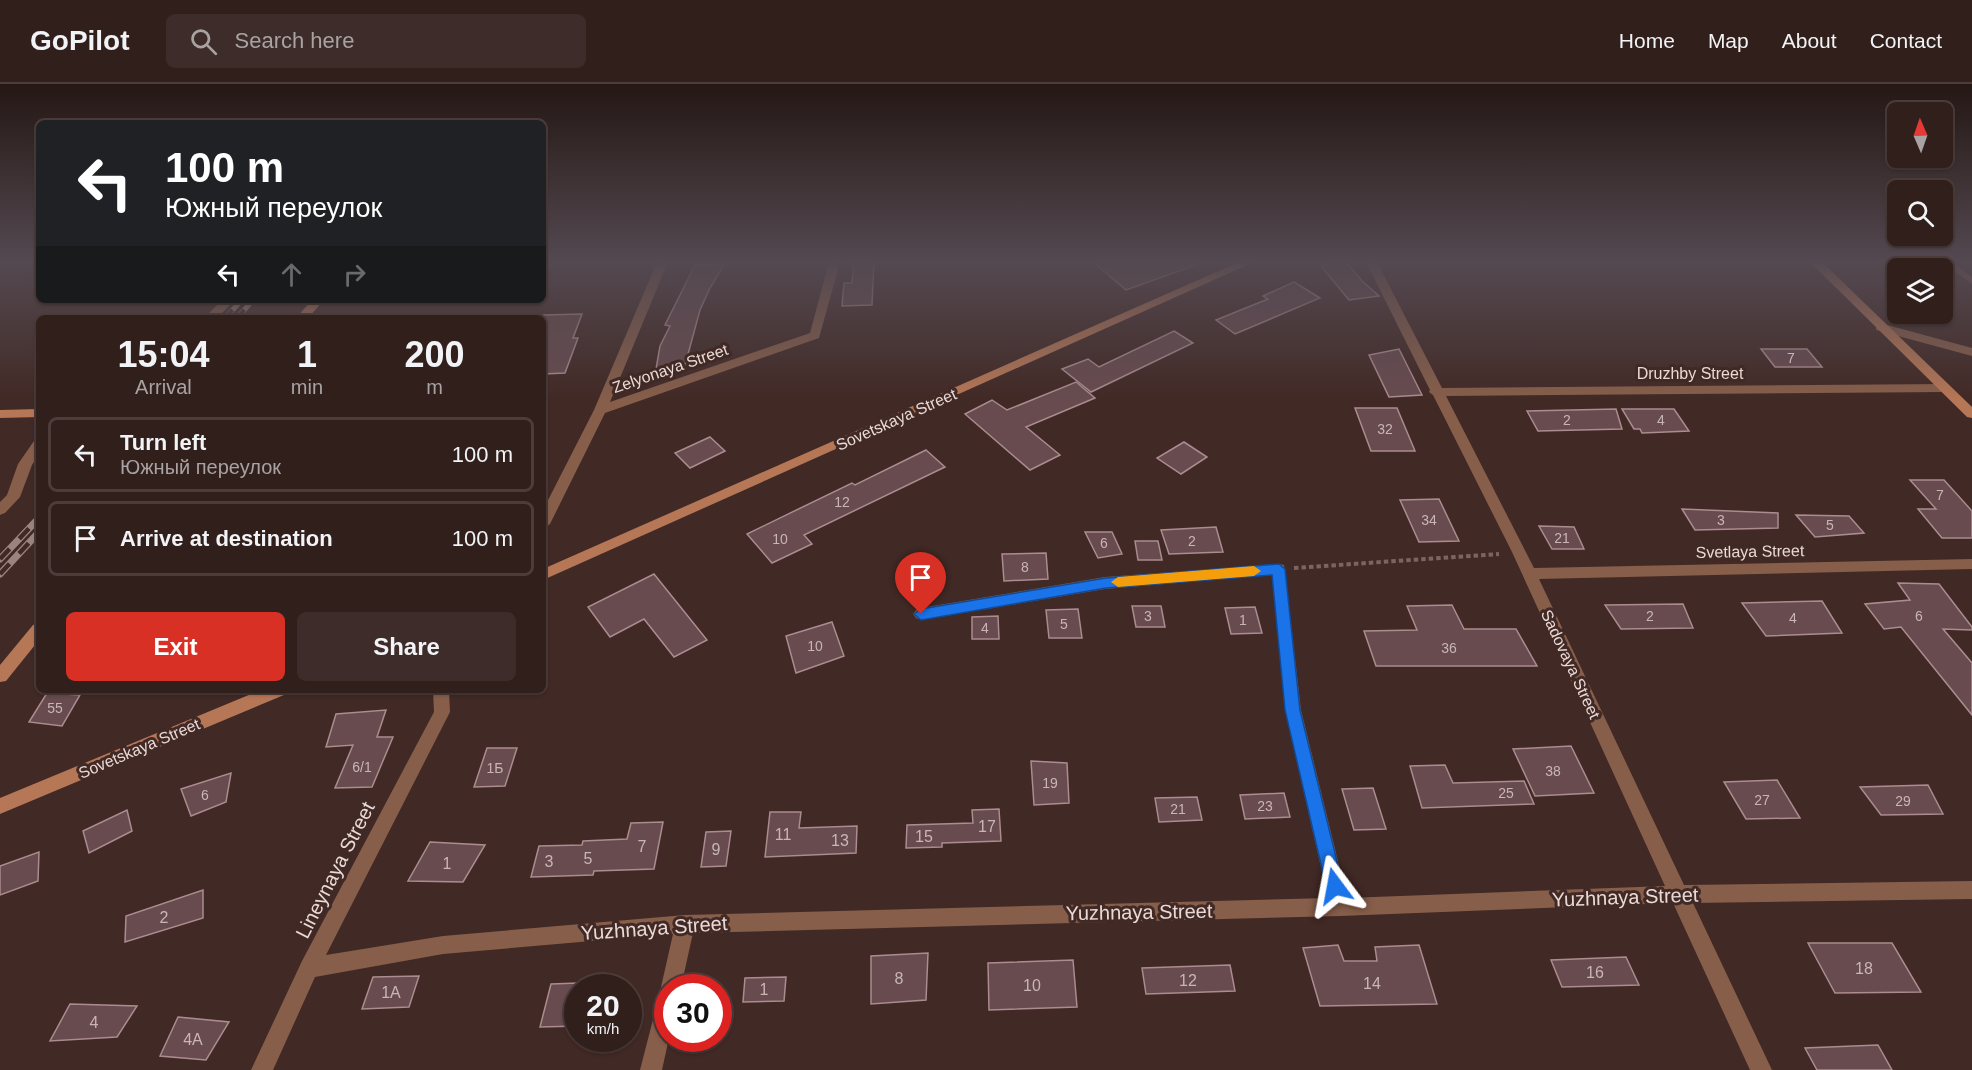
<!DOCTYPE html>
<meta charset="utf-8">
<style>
body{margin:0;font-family:Helvetica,sans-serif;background:#3d2c29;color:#f1f3f6;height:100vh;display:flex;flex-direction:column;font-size:22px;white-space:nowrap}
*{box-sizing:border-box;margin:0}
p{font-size:20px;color:#a8a2a3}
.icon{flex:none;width:33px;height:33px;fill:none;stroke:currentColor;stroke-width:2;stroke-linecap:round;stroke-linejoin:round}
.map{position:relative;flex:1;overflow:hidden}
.sheet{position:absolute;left:36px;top:231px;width:510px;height:378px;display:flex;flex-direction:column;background:#311f1c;border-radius:9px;box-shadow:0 2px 4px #0004,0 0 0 2px #4c3d3b}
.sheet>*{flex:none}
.hud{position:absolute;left:36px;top:36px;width:510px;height:183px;border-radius:9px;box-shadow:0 2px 4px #0004,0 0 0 2px #4c3d3b;background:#202124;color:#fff;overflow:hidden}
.needle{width:39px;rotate:358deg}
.controls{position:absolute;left:1887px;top:18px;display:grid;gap:12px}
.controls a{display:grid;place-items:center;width:66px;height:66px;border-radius:9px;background:#311f1c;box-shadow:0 2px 4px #0004,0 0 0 2px #4c3d3b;font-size:30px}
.speed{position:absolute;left:564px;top:890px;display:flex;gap:12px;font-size:30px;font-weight:700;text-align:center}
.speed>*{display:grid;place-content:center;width:78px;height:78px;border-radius:50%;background:#311f1c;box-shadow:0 2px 4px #0004,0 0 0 2px #4c3d3b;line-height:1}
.speed small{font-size:15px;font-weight:400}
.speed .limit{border:9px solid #d22;background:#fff;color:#111}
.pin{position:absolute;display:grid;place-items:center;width:51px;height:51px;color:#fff;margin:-62px -26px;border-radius:50% 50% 50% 0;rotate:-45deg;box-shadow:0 0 6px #0007}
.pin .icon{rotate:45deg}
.me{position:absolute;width:66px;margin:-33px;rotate:347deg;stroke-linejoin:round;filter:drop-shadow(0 0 4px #0008)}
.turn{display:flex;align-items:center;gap:21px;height:126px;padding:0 30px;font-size:27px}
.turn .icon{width:78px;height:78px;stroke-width:2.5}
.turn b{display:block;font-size:42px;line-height:51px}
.lanes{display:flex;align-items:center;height:57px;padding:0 30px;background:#0003;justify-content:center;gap:30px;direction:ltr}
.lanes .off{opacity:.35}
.eta{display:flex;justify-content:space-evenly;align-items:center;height:102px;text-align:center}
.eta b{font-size:36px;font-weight:700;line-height:42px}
.cta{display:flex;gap:12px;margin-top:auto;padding:12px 30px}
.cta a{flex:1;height:69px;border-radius:9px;background:#d93025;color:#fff;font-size:24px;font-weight:700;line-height:69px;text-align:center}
.cta a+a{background:#3d2c29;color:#f1f3f6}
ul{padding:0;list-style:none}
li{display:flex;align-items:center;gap:18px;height:75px;margin:0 12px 9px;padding:0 18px;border:3px solid #4c3d3b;border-radius:9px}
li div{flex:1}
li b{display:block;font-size:22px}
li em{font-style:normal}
header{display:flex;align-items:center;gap:36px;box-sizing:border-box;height:84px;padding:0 30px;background:#311f1c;border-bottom:2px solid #4c3d3b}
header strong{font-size:28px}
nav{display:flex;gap:33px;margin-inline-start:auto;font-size:21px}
.search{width:420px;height:54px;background:#3d2c29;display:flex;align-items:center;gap:15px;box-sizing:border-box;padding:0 21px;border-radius:9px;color:#a8a2a3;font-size:22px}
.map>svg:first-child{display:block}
.building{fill:#674b4e;stroke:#ab8c90;stroke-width:1.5}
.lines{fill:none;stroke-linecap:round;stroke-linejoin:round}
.path{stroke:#7b6562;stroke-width:4;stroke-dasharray:4.5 3;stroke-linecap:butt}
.lane{fill:#865e4a;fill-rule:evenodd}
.street{fill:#865e4a;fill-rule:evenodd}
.secondary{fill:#b67756;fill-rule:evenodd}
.rail-far1-casing{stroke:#998481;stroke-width:5}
.rail-casing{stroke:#998481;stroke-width:7}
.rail-far1{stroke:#412925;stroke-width:4;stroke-dasharray:11;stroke-linecap:butt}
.rail{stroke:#412925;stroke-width:4.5;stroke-dasharray:14;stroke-linecap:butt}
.route{fill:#1a73e8;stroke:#114b97;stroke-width:1.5}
.slow{fill:#f59e0b}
.labels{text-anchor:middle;stroke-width:6;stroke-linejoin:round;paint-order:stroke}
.number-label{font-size:14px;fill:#c9b6b4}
.street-label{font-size:16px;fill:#ead9d6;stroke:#412925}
.near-number-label{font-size:16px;fill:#c9b6b4}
.near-street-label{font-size:20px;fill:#ead9d6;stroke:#412925}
</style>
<header>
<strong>GoPilot</strong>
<div class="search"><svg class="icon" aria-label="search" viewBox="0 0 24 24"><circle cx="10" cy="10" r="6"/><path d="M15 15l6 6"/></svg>Search here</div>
<nav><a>Home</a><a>Map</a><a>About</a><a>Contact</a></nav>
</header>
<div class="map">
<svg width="1972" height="986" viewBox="0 0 1972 986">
<rect width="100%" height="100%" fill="#412925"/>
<g class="building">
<polygon points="854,178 874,178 872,221 842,222 844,199 852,199"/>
<polygon points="1093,178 1196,178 1196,181 1126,206"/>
<polygon points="1346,178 1362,197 1379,212 1349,216 1320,181"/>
<polygon points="695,181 724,181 710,204 700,226 684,285 656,285 660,262 670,242 665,241"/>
<polygon points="1294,198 1320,214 1235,250 1216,236 1268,215 1263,212"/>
<polygon points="582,230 573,254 578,254 565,289 543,290 543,231"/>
<polygon points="1174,247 1193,259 1091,308 1062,285 1088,275 1099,283"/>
<polygon points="1399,265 1422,311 1389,313 1369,271"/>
<polygon points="1761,265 1807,265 1822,283 1775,283"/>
<polygon points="1076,298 1095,314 1026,343 1060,371 1030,386 965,330 992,316 1007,326"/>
<polygon points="1355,324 1397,324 1415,367 1371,367"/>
<polygon points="1616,325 1622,345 1538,347 1527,327"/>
<polygon points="1622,325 1674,325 1689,347 1642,349 1640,345 1634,345"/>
<polygon points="710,353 725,367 690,384 675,369"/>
<polygon points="1184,358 1207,373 1181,390 1157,374"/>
<polygon points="926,366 945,383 804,451 812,460 772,479 747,450 852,399 855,401"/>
<polygon points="1910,396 1944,396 1972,427 1972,454 1942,454 1918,425 1936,425"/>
<polygon points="1439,415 1459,457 1419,458 1400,416"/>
<polygon points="1682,425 1778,429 1778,444 1695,446"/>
<polygon points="1796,431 1849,432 1864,449 1815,453"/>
<polygon points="1539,442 1574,443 1584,465 1552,465"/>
<polygon points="1216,443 1223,468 1169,470 1161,446"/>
<polygon points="1085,448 1112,448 1122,470 1098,474"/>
<polygon points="1135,457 1158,457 1162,476 1138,476"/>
<polygon points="1046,469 1048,495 1004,497 1002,470"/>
<polygon points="654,490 707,556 674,573 644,535 610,553 588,523"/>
<polygon points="1898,499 1939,500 1972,543 1972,546 1943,545 1972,579 1972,631 1901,543 1884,545 1865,520 1910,516"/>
<polygon points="1822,517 1842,549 1766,552 1742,519"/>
<polygon points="1683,520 1693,544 1621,545 1605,521"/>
<polygon points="1452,521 1464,545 1516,545 1537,582 1376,582 1364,547 1417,546 1407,522"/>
<polygon points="1132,522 1161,522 1165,543 1136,543"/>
<polygon points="1255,523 1262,549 1231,550 1225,524"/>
<polygon points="1078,525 1082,554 1049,554 1046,526"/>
<polygon points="998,532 999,555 972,555 972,533"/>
<polygon points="832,538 844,572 796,589 786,552"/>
<polygon points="47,609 80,611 62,642 29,638"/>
<polygon points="386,626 377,653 393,653 372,703 335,704 353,661 326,663 336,630"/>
<polygon points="1571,662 1594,709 1535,712 1513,665"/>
<polygon points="487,664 517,664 505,702 474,703"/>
<polygon points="1031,677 1067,679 1069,719 1034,721"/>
<polygon points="1445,681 1453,699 1524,697 1534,720 1422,724 1410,682"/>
<polygon points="231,689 226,718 191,732 181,705"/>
<polygon points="1777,696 1800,734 1746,735 1724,698"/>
<polygon points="1928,701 1943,730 1881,731 1860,703"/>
<polygon points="1373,704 1386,745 1354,746 1342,705"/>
<polygon points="1284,709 1290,733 1245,735 1240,711"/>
<polygon points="1197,713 1202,736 1159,738 1155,714"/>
<polygon points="999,725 1001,757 942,759 942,763 906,764 907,741 973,739 972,726"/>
<polygon points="127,726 132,747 89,769 83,747"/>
<polygon points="770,728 801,728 799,744 857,742 856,769 765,773"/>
<polygon points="663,738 654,785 594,787 593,791 531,793 539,762 582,761 583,757 627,755 631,739"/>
<polygon points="731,747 726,782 701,783 706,748"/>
<polygon points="430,758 485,761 463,798 408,797"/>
<polygon points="39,768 38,797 0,811 0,782"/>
<polygon points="203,806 203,834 125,858 126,832"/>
<polygon points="1808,859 1892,859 1921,908 1835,909"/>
<polygon points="1338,861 1344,877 1377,877 1375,863 1419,861 1437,920 1320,922 1303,864"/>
<polygon points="928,869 926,916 871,920 871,872"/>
<polygon points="1626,873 1639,901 1562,903 1551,876"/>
<polygon points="1073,876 1077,923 989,926 988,879"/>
<polygon points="1230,881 1235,907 1146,910 1142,884"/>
<polygon points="419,892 409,923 362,925 373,893"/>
<polygon points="786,893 784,917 743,918 745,894"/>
<polygon points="578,899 578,942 540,943 551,900"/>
<polygon points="70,920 137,922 117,953 50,957"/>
<polygon points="178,933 229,938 206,976 160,972"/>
<polygon points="1878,961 1892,986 1817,986 1805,964"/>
</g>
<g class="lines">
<polyline class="path" points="1294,484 1499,470"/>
<g class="lane">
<polygon points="1942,178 1952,178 1972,193 1972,200"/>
<polygon points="136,216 230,216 232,218 227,221 140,220 137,219"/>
</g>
<g class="street">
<polygon points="657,178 668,178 610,318 810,249 829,178 840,178 819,254 605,329 550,440 543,445 543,426 594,326"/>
<polygon points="1366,178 1377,178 1442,304 1945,300 1951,304 1945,308 1446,312 1534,484 1972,475 1972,485 1539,495 1684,801 1972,797 1972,815 1693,819 1772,986 1750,986 1673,819 1340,832 693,849 681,903 668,903 669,954 662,986 640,986 658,916 663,908 661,903 673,850 443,870 315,893 273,986 251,986 302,877 434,628 433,606 449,606 450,628 326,871 443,852 685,831 1328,814 1285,626 1272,491 1105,505 921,536 916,534 913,530 916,526 921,524 1105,493 1279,480 1284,481 1301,626 1347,814 1665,802 1512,468 1433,311 1429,308 1430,306"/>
<polygon points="222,216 235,216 217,234 204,234"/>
<polygon points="1880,239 1972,264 1972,272 1876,246 1876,240"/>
<polygon points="39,356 39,370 32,381 20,413 5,429 0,431 0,418 7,411 18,380 34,357"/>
</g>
<g class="secondary">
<polygon points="1239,178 1254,178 543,496 543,485"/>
<polygon points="1810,178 1822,178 1972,323 1972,334 1967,333"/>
<polygon points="312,216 324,216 308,234 296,234"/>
<polygon points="39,325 39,333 0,334 0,326"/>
<polygon points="39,539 39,556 6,597 0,598 0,581 33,541"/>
<polygon points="261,606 286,606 284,611 0,730 0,714"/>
</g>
<defs>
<g id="rail-far1">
<polyline points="225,234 240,218"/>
<polyline points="237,234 253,216"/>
</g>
<g id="rail">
<polyline points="0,475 39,434"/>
<polyline points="0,490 39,448"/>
</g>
</defs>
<use href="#rail-far1" class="rail-far1-casing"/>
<use href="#rail" class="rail-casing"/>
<use href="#rail-far1" class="rail-far1"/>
<use href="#rail" class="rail"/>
</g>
<linearGradient id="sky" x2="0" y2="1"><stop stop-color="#241714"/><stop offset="0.56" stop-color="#544951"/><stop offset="1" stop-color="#544951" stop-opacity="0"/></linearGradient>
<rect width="1972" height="317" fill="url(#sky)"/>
<polygon class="route" points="1279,480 1285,485 1300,626 1343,802 1341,807 1335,810 1328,807 1326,802 1285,626 1272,491 1106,504 921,536 914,530 921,525 1106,494"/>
<polygon class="slow" points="1254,482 1261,487 1254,492 1118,503 1111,498 1118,493"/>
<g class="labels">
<g class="number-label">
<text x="1791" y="279">7</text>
<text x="1567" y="341">2</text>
<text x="1661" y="341">4</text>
<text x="1385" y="350">32</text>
<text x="1940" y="416">7</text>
<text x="842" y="423">12</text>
<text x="1429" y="441">34</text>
<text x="1721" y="441">3</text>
<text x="1830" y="446">5</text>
<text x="1562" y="459">21</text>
<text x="780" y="460">10</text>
<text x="1192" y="462">2</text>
<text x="1104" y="464">6</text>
<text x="1025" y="488">8</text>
<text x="1148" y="537">3</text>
<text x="1650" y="537">2</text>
<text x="1919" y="537">6</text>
<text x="1793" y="539">4</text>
<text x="1243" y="541">1</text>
<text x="1064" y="545">5</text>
<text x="985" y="549">4</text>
<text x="815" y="567">10</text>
<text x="1449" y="569">36</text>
<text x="55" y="629">55</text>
<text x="362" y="688">6/1</text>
<text x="495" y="689">1Б</text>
<text x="1553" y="692">38</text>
<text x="1050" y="704">19</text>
<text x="1506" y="714">25</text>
<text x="205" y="716">6</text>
<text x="1762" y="721">27</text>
<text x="1903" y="722">29</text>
<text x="1265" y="727">23</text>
<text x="1178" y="730">21</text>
</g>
<g class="street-label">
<text transform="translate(670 284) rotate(-19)" y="6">Zelyonaya Street</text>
<text x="1690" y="295">Druzhby Street</text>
<text transform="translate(896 335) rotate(-24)" y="6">Sovetskaya Street</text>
<text transform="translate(1750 467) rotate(-1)" y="6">Svetlaya Street</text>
<text transform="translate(1571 580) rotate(65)" y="6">Sadovaya Street</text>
<text transform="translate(139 664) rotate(-23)" y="6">Sovetskaya Street</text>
</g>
<g class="near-number-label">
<text x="987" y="748">17</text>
<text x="783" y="756">11</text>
<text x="924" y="758">15</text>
<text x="840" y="762">13</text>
<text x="642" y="768">7</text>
<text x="716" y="771">9</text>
<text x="588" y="780">5</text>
<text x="549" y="783">3</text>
<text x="447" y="785">1</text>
<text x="164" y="839">2</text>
<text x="1864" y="890">18</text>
<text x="1595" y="894">16</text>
<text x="899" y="900">8</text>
<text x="1188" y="902">12</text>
<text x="1372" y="905">14</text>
<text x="1032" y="907">10</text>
<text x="764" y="911">1</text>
<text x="391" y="914">1А</text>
<text x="94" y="944">4</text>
<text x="193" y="961">4А</text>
</g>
<g class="near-street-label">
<text transform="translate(335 786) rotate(-63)" y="7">Lineynaya Street</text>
<text transform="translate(1625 813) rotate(-2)" y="7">Yuzhnaya Street</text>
<text transform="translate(1139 828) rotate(-1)" y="7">Yuzhnaya Street</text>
<text transform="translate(654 844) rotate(-4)" y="7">Yuzhnaya Street</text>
</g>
</g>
</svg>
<div class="controls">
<a><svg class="needle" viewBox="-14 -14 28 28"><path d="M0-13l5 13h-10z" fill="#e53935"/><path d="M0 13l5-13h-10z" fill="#a8a2a3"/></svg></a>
<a><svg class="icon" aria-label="search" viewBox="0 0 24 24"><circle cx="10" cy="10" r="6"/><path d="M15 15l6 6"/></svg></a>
<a><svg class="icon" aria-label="layers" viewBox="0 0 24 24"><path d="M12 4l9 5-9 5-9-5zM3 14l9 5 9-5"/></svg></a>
</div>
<div class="speed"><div>20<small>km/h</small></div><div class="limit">30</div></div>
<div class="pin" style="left:921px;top:530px;background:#d93025"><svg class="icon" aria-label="arrive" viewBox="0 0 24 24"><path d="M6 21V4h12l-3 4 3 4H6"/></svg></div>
<svg class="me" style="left:1335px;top:802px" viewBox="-20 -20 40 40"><path d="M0-17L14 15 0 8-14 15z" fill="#1a73e8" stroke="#fff" stroke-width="4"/></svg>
<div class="hud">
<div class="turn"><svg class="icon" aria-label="left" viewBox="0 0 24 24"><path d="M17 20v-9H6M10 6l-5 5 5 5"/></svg><div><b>100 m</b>Южный переулок</div></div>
<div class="lanes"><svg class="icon" aria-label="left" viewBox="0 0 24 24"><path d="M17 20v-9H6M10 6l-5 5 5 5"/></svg><svg class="icon off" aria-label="ahead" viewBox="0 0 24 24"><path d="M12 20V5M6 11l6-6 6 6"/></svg><svg class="icon off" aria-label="right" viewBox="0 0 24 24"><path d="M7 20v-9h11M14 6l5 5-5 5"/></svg></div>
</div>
<section class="sheet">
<div class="eta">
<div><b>15:04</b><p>Arrival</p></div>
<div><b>1</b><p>min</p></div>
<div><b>200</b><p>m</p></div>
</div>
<ul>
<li><svg class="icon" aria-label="left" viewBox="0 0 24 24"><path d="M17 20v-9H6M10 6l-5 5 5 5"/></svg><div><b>Turn left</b><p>Южный переулок</p></div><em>100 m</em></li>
<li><svg class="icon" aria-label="arrive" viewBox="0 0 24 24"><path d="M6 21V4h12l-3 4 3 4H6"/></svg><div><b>Arrive at destination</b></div><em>100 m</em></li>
</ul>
<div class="cta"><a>Exit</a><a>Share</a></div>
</section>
</div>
